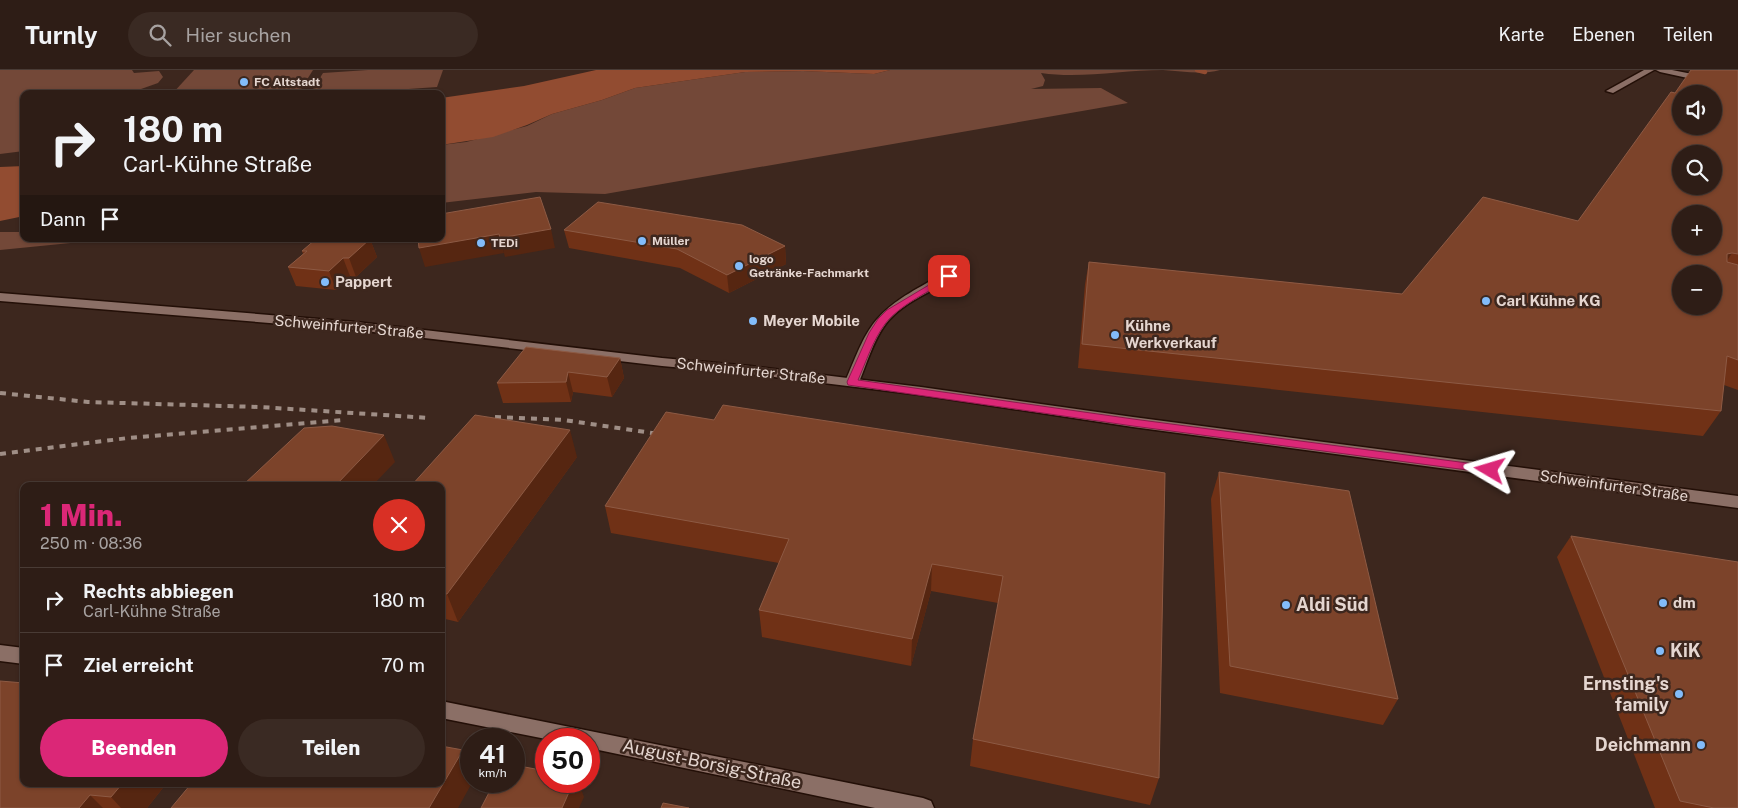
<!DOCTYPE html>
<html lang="de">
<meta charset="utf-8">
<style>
body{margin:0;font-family:"Public Sans",sans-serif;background:#3a2a23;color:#f1f3f6;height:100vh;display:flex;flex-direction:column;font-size:19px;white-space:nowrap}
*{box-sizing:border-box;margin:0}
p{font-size:16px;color:#a7a2a1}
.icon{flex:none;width:28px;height:28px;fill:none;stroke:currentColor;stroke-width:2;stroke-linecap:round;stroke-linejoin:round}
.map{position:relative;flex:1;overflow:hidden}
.details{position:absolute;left:20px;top:412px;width:425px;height:305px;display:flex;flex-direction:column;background:#2e1d16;border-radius:10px;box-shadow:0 1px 4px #0004,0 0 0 1px #493b35}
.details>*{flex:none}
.guide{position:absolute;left:20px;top:20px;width:425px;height:152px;border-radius:10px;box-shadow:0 1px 4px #0004,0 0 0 1px #493b35;background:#2e1d16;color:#f1f3f6;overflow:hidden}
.buttons{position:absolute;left:1672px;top:15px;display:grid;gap:10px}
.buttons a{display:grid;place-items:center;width:50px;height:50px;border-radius:50%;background:#2e1d16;box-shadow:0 1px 4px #0004,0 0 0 1px #493b35;font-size:25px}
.speed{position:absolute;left:460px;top:658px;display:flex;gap:10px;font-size:25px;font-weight:700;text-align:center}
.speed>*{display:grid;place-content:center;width:65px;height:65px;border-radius:50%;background:#2e1d16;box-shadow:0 1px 4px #0004,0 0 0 1px #493b35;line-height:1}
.speed small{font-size:12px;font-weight:400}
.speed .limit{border:8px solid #d22;background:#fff;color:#111}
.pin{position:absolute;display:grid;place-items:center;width:42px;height:42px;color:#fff;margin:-21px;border-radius:10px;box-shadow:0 2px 8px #0006}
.me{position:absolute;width:55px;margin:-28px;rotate:277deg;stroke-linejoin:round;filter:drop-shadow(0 0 4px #0008)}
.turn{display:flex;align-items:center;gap:18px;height:105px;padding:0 20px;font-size:22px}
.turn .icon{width:65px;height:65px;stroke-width:2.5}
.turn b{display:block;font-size:35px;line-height:42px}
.then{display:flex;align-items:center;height:48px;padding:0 20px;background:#0003;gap:10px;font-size:19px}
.round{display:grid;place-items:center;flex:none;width:52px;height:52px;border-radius:26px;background:#3a2a23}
.head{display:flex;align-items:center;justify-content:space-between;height:85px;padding:0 20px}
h1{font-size:30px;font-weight:800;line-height:38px;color:#db2777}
.cta{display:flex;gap:10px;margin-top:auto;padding:10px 20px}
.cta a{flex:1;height:58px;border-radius:30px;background:#db2777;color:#fff;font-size:20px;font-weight:800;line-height:58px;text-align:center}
.cta a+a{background:#3a2a23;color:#f1f3f6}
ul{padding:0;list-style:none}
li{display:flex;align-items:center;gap:15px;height:65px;padding:0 20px;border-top:1px solid #493b35}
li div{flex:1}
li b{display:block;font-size:19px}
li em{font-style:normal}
header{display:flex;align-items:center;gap:30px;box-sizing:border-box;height:70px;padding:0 25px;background:#2e1d16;border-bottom:1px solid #493b35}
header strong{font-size:24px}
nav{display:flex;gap:28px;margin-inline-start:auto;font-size:18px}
.search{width:350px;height:45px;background:#3a2a23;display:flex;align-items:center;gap:12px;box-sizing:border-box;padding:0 18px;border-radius:28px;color:#a7a2a1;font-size:19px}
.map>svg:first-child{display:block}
.green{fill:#734838}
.water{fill:#924c31}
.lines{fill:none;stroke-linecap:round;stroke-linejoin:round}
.stream{stroke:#924c31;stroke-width:4.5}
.street-casing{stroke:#230f07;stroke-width:3}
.secondary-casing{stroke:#230f07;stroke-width:3}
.street{fill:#8b6f66;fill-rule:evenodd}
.secondary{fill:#8b6f66;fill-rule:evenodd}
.rail{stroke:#9f8e86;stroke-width:4;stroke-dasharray:6 6;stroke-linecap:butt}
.wall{fill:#703116}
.shaded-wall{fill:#562611}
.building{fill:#7c432a;stroke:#8d5a44;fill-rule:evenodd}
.route{fill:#db2777;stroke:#8e194d}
.poi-dot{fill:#82bcfa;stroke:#3d271e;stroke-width:2}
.labels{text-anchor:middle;stroke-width:5;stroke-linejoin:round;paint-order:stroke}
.far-poi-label{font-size:12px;font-weight:bold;fill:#e5d6d0;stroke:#3d271e;text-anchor:start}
.poi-label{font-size:15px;font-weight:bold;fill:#e5d6d0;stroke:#3d271e;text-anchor:start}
.street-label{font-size:15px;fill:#e5d6d0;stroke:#3d271e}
.near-poi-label{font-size:18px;font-weight:bold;fill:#e5d6d0;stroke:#3d271e;text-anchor:start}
.near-street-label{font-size:18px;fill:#e5d6d0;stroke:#3d271e}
</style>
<header>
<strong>Turnly</strong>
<div class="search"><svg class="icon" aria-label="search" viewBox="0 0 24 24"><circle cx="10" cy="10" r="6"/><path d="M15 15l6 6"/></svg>Hier suchen</div>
<nav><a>Karte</a><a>Ebenen</a><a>Teilen</a></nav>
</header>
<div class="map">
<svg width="1738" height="738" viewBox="0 0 1738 738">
<rect width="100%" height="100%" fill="#3d271e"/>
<g class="green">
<polygon points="0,0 132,0 134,3 159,1 163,7 158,13 127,24 24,24 24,81 0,84"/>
<polygon points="194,0 313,0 298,24 172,24"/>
<polygon points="368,0 443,0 437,17 338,24 310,24 323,3"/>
<path d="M890,0H1220C1201,5 1182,1 1163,0C1122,0 1081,9 1041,3L1045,10L1043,16L1031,19L1101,18L1128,33L605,124L536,122L441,133V75L466,72L527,56L552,44L602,30L635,18L745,2L803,1L874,4Z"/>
<polygon points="0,162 24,162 24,169 111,169 0,180"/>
</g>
<g class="water">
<polygon points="596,0 890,0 874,4 803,1 745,2 635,18 602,30 552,44 527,55 493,67 441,75 441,28 524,16"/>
<polygon points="24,96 24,146 0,151 0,97"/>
</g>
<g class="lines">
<polyline class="stream" points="1197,0 1205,2"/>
<defs>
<g id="street">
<polygon points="1644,0 1654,0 1613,23 1606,21"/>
<polygon points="1656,0 1672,0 1738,13 1738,19 1660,2"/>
<path d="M949,202L955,206L953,209C931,222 901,233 885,255C873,271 867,293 859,312L857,315H847L845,312C866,263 869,246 918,218C928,213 938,205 949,202Z"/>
<polygon points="0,575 24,578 24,594 0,591"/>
<polygon points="441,631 923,728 931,731 934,738 875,738 589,678 589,669 546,669 441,648"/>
</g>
<polygon id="secondary" points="0,223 356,252 662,288 750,296 921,317 1133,347 1738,426 1738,438 1133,357 921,325 750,304 662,296 356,260 0,231"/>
</defs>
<use href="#street" class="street-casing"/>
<use href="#secondary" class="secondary-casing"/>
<use href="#street" class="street"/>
<use href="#secondary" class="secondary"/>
<g class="rail">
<polyline points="0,323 88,332 260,337 430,348"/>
<polyline points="495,347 564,350 666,365"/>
<polyline points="0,384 128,368 342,350"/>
</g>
</g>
<g class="wall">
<polygon points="1738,0 1738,320 1724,315 1721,341 1703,366 1078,298 1085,214 1089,192 1402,224 1578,151 1675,23"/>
<polygon points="564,160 785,176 786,194 729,223 680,198 569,178"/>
<polygon points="370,169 377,187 356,207 350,206 336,220 296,216 288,197 303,184 302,181"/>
<polygon points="620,288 624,308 612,327 573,322 571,332 503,333 497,313"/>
<polygon points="714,350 1165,403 1159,708 1150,735 970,696 973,669 998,533 931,521 911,596 762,567 759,540 779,493 611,463 605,436"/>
<polygon points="577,387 458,552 441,548 441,416"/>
<polygon points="1219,402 1398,629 1383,655 1220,623 1211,429"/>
<polygon points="1571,466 1738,738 1655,738 1557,487"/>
<polygon points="166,714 147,738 0,738"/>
</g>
<g class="shaded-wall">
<polygon points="551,159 555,178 505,187 500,168"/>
<polygon points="499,164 504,183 425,197 419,178"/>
<polygon points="370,169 377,187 356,207 349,188"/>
<polygon points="785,176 786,194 729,223 727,205"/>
<polygon points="1732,183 1718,205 1727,184"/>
<polygon points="343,188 350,206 336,220 329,201"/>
<polygon points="620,288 624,308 612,327 607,307"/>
<polygon points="568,302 573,322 571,332 566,312"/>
<polygon points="570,360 577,387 458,552 447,524"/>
<polygon points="384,365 395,392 372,416 335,416"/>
<polygon points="932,494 931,521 911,596 912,569"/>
<polygon points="463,680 471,698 471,711 473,711 458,738 429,738"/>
<polygon points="574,711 578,711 584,727 579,738 562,738"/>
<polygon points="122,714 166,714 147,738 121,738 111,727"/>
<polygon points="90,725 103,738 79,738"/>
</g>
<g class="building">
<path d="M1691,0H1738V184L1732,183L1727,184V192L1738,195V290L1727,286L1721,341L1082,274L1089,192L1402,224L1483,127L1578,151L1671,22L1675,23ZM1681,24H1714V56H1681ZM1681,84H1714V116H1681ZM1681,144H1714V176H1681ZM1681,204H1714V236H1681Z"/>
<polygon points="540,127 551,159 500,168 499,164 419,178 418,169 441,169 441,144"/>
<polygon points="598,132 742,155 785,176 727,205 677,179 564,160"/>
<polygon points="316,169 370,169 349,188 343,188 329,201 288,197 307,181 302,181"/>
<polygon points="526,277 620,288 607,307 568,302 566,312 497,313"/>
<polygon points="723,335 1165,403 1159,708 973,669 1003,506 932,494 912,569 759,540 789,469 605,436 666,342 714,350"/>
<polygon points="475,345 570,360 447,524 441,523 441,416 411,416"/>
<polygon points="332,356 384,365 335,416 242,416 304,358"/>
<polygon points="1219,402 1349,421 1398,629 1230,596"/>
<polygon points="1571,466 1738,492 1738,738 1714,738 1680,731"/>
<polygon points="0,611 24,613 24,714 122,714 111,727 90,725 79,738 0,738"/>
<polygon points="441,676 463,680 429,738 171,738 191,714 441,714"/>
<polygon points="514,695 546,701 546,711 574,711 562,738 481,738 495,711 514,711"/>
<polygon points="663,733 689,738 661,738"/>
</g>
<path class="route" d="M949,203L952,204V208C932,220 899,235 885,254C873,270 866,292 858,310L1133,349L1490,396L1496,400L1490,403L1133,356L848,315L847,312L869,263L878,249L887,240Z"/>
<g class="poi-dot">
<circle cx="244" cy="12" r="5"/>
<circle cx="642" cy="171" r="5"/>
<circle cx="481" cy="173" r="5"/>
<circle cx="739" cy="196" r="5"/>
<circle cx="325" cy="212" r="5"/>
<circle cx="1486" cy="231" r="5"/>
<circle cx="753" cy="251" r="5"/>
<circle cx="1115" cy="265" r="5"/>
<circle cx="1663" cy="533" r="5"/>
<circle cx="1286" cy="535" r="5"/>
<circle cx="1660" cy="581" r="5"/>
<circle cx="1679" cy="624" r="5"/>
<circle cx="1701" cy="675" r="5"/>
</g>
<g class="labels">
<g class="far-poi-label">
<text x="254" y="16">FC Altstadt</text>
<text x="652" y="175">Müller</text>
<text x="491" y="177">TEDi</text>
<text x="749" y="193">logo<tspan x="749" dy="14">Getränke-Fachmarkt</tspan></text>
</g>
<g class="poi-label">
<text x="335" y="217">Pappert</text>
<text x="1496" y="236">Carl Kühne KG</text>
<text x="763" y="256">Meyer Mobile</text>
<text x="1125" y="261">Kühne<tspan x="1125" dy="17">Werkverkauf</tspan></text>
<text x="1673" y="538">dm</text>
</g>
<g class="street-label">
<text transform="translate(349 257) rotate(5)" y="5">Schweinfurter Straße</text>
<text transform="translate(751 301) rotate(6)" y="5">Schweinfurter Straße</text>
<text transform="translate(1614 416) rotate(8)" y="5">Schweinfurter Straße</text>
</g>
<g class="near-poi-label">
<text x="1296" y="541">Aldi Süd</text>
<text x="1670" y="587">KiK</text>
<text x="1669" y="620" text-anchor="end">Ernsting's<tspan x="1669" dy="21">family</tspan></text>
<text x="1691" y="681" text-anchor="end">Deichmann</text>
</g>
<g class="near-street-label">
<text transform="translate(712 694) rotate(12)" y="6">August-Borsig-Straße</text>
</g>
</g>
</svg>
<div class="buttons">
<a><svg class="icon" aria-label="sound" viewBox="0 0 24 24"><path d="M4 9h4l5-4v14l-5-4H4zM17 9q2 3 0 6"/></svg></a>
<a><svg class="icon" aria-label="search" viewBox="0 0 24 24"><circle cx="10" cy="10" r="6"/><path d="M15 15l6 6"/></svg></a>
<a>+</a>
<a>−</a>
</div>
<div class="speed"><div>41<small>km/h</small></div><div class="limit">50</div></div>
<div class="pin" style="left:949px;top:206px;background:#d93025"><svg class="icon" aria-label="arrive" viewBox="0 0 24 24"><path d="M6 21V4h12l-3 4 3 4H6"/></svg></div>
<svg class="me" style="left:1490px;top:400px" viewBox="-20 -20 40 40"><path d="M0-17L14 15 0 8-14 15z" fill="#db2777" stroke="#fff" stroke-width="4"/></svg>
<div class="guide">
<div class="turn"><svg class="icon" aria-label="right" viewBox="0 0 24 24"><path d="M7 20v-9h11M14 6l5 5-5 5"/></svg><div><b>180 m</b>Carl-Kühne Straße</div></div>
<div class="then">Dann<svg class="icon" aria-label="arrive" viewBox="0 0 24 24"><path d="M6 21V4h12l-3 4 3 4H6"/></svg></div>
</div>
<section class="details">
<div class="head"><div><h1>1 Min.</h1><p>250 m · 08:36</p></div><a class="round" style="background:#d93025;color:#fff"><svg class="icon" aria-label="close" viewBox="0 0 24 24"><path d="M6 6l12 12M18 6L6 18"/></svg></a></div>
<ul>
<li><svg class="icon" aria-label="right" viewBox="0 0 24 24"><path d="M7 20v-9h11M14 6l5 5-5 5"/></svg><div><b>Rechts abbiegen</b><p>Carl-Kühne Straße</p></div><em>180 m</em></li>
<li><svg class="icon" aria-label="arrive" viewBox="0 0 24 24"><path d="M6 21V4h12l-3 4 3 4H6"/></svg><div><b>Ziel erreicht</b></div><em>70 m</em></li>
</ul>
<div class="cta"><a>Beenden</a><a>Teilen</a></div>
</section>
</div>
